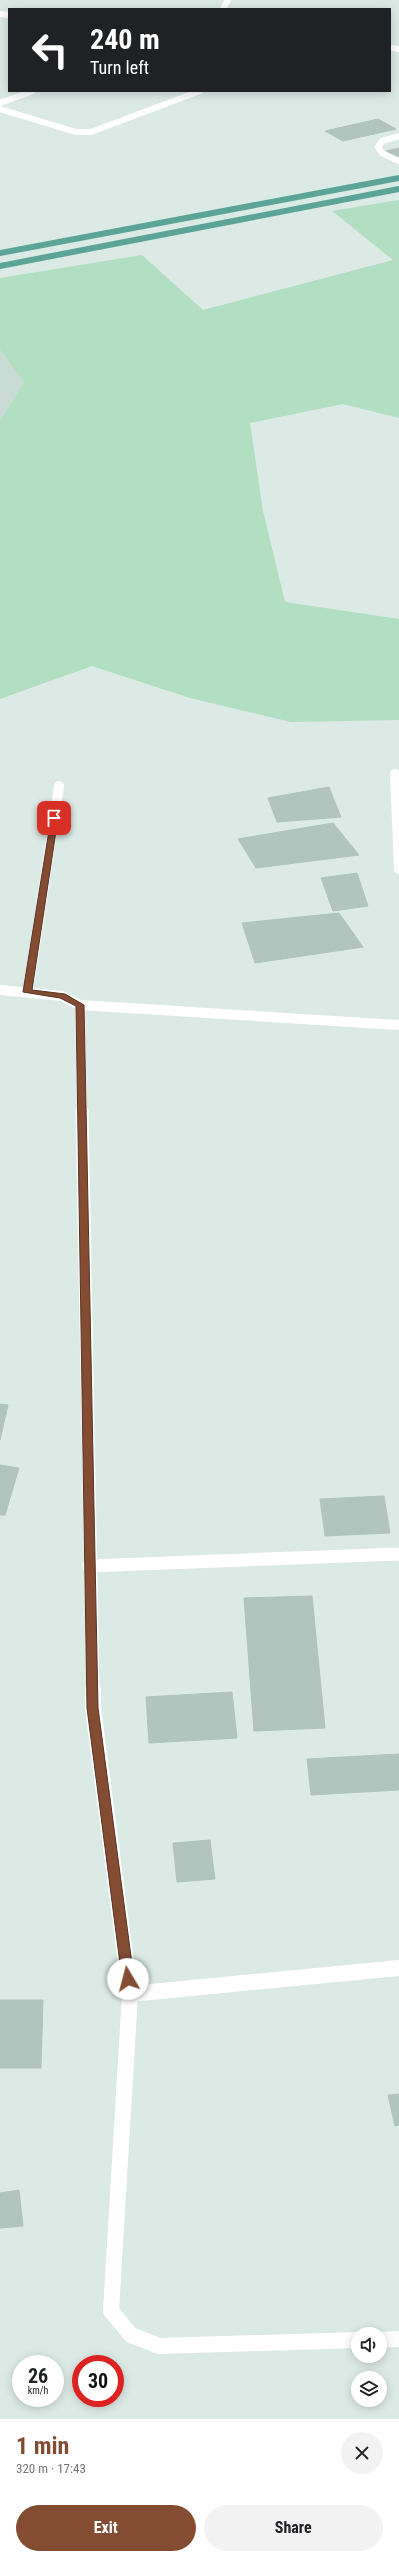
<!DOCTYPE html>
<meta charset="utf-8">
<style>
body{margin:0;font-family:"Roboto Condensed",sans-serif;background:#f2f2f2;color:#202124;height:100vh;display:flex;flex-direction:column;font-size:15px;white-space:nowrap}
*{box-sizing:border-box;margin:0}
p{font-size:13px;color:#757577}
.icon{flex:none;width:22px;height:22px;fill:none;stroke:currentColor;stroke-width:2;stroke-linecap:round;stroke-linejoin:round}
.map{position:relative;height:2419px;overflow:hidden}
.side{display:flex;flex-direction:column;background:#fff;flex:1}
.side>*{flex:none}
.hud{position:absolute;left:8px;top:8px;width:383px;height:84px;border-radius:0px;box-shadow:0 2px 10px #0003;background:#202124;color:#fff;overflow:hidden}
.fabs{position:absolute;left:351px;top:2327px;display:grid;gap:8px}
.fabs a{display:grid;place-items:center;width:36px;height:36px;border-radius:50%;background:#fff;box-shadow:0 2px 10px #0003;font-size:20px}
.speed{position:absolute;left:12px;top:2355px;display:flex;gap:8px;font-size:20px;font-weight:700;text-align:center}
.speed>*{display:grid;place-content:center;width:52px;height:52px;border-radius:50%;background:#fff;box-shadow:0 2px 10px #0003;line-height:1}
.speed small{font-size:10px;font-weight:400}
.speed .limit{border:6px solid #d22;background:#fff;color:#111}
.pin{position:absolute;display:grid;place-items:center;width:34px;height:34px;color:#fff;margin:-17px;border-radius:8px;box-shadow:0 2px 6px #0006}
.me{position:absolute;width:44px;margin:-22px;rotate:352deg;stroke-linejoin:round;filter:drop-shadow(0 0 3px #0008)}
.turn{display:flex;align-items:center;gap:14px;height:84px;padding:0 16px;font-size:18px}
.turn .icon{width:52px;height:52px;stroke-width:2.5}
.turn b{display:block;font-size:28px;line-height:34px}
.round{display:grid;place-items:center;flex:none;width:42px;height:42px;border-radius:21px;background:#f2f2f2}
.overview{display:flex;align-items:center;justify-content:space-between;height:68px;padding:0 16px}
h1{font-size:24px;font-weight:700;line-height:30px;color:#844d33}
.cta{display:flex;gap:8px;margin-top:auto;padding:8px 16px}
.cta a{flex:1;height:46px;border-radius:24px;background:#844d33;color:#fff;font-size:16px;font-weight:700;line-height:46px;text-align:center}
.cta a+a{background:#f2f2f2;color:#202124}
.map>svg:first-child{display:block}
.built{fill:#cadad4}
.green{fill:#b2dec1}
.building{fill:#b1c5be;stroke:#aec4bc}
.lines{fill:none;stroke-linecap:round;stroke-linejoin:round}
.minor-far3{stroke:#fff;stroke-width:6}
.minor-far2{stroke:#fff;stroke-width:10}
.minor-far1{stroke:#fff;stroke-width:13}
.minor{stroke:#fff;stroke-width:16}
.major{stroke:#5ca497;stroke-width:6}
.route{fill:#844d33;stroke:#563221}
</style>
<div class="map">
<svg width="399" height="2419" viewBox="0 0 399 2419">
<rect width="100%" height="100%" fill="#dceae5"/>
<polygon class="built" points="0,350 24,382 0,421"/>
<polygon class="green" points="399,200 399,418 343,404 250,423 263,511 285,602 399,619 399,720 291,722 190,698 92,666 0,699 0,421 24,382 0,350 0,278 142,255 203,310 393,260 332,211"/>
<g class="building">
<polygon points="378,119 396,129 343,141 325,131"/>
<polygon points="399,148 399,156 397,157 386,151"/>
<polygon points="329,787 341,817 277,822 268,798"/>
<polygon points="333,823 359,855 256,868 238,839"/>
<polygon points="357,873 368,906 333,911 321,878"/>
<polygon points="339,913 363,947 255,963 242,923"/>
<polygon points="0,1404 8,1405 0,1440"/>
<polygon points="0,1465 19,1468 5,1515 0,1515"/>
<polygon points="384,1496 390,1533 325,1536 320,1499"/>
<polygon points="312,1596 325,1728 254,1731 244,1598"/>
<polygon points="232,1692 237,1738 149,1743 146,1697"/>
<polygon points="399,1754 399,1790 311,1795 307,1759"/>
<polygon points="210,1840 215,1879 177,1882 173,1843"/>
<polygon points="0,2000 43,2000 41,2068 0,2068"/>
<polygon points="399,2094 399,2125 395,2126 388,2095"/>
<polygon points="19,2190 23,2226 0,2228 0,2193"/>
</g>
<g class="lines">
<g class="minor-far3">
<polyline points="223,9 228,0"/>
<polyline points="0,14 9,15"/>
<polyline points="390,48 399,49"/>
<polyline points="0,103 33,91"/>
<polyline points="0,109 76,132 91,132 200,91"/>
<polyline points="399,136 382,141 378,147 382,153 399,161"/>
</g>
<g class="minor-far2">
<polyline points="395,774 399,869"/>
<polyline points="0,990 62,996 80,1005 399,1025"/>
<polyline points="28,992 59,786"/>
<polyline points="80,1005 82,1112"/>
</g>
<g class="minor-far1">
<polyline points="82,1111 93,1691"/>
<polyline points="89,1566 399,1554"/>
</g>
<g class="minor">
<polyline points="93,1690 93,1708 130,1994 111,2311 131,2335 159,2346 358,2340"/>
<polyline points="130,1994 399,1968"/>
<polyline points="380,2340 399,2339"/>
</g>
<g class="major">
<polyline points="0,253 399,178"/>
<polyline points="0,266 399,189"/>
</g>
</g>
<polygon class="route" points="54,816 58,818 32,990 65,994 84,1005 98,1708 134,1979 128,1984 122,1979 87,1708 76,1006 60,998 23,992 51,818"/>
</svg>
<div class="fabs">
<a><svg class="icon" aria-label="sound" viewBox="0 0 24 24"><path d="M4 9h4l5-4v14l-5-4H4zM17 9q2 3 0 6"/></svg></a>
<a><svg class="icon" aria-label="layers" viewBox="0 0 24 24"><path d="M12 4l9 5-9 5-9-5zM3 14l9 5 9-5"/></svg></a>
</div>
<div class="speed"><div>26<small>km/h</small></div><div class="limit">30</div></div>
<div class="pin" style="left:54px;top:818px;background:#d93025"><svg class="icon" aria-label="arrive" viewBox="0 0 24 24"><path d="M6 21V4h12l-3 4 3 4H6"/></svg></div>
<svg class="me" style="left:128px;top:1979px" viewBox="-20 -20 40 40"><circle r="19" fill="#fff"/><path d="M0-13L10 11 0 6-10 11z" fill="#844d33"/></svg>
<div class="hud">
<div class="turn"><svg class="icon" aria-label="left" viewBox="0 0 24 24"><path d="M17 20v-9H6M10 6l-5 5 5 5"/></svg><div><b>240 m</b>Turn left</div></div>
</div>
</div>
<section class="side">
<div class="overview"><div><h1>1 min</h1><p>320 m · 17:43</p></div><a class="round"><svg class="icon" aria-label="close" viewBox="0 0 24 24"><path d="M6 6l12 12M18 6L6 18"/></svg></a></div>
<div class="cta"><a>Exit</a><a>Share</a></div>
</section>
